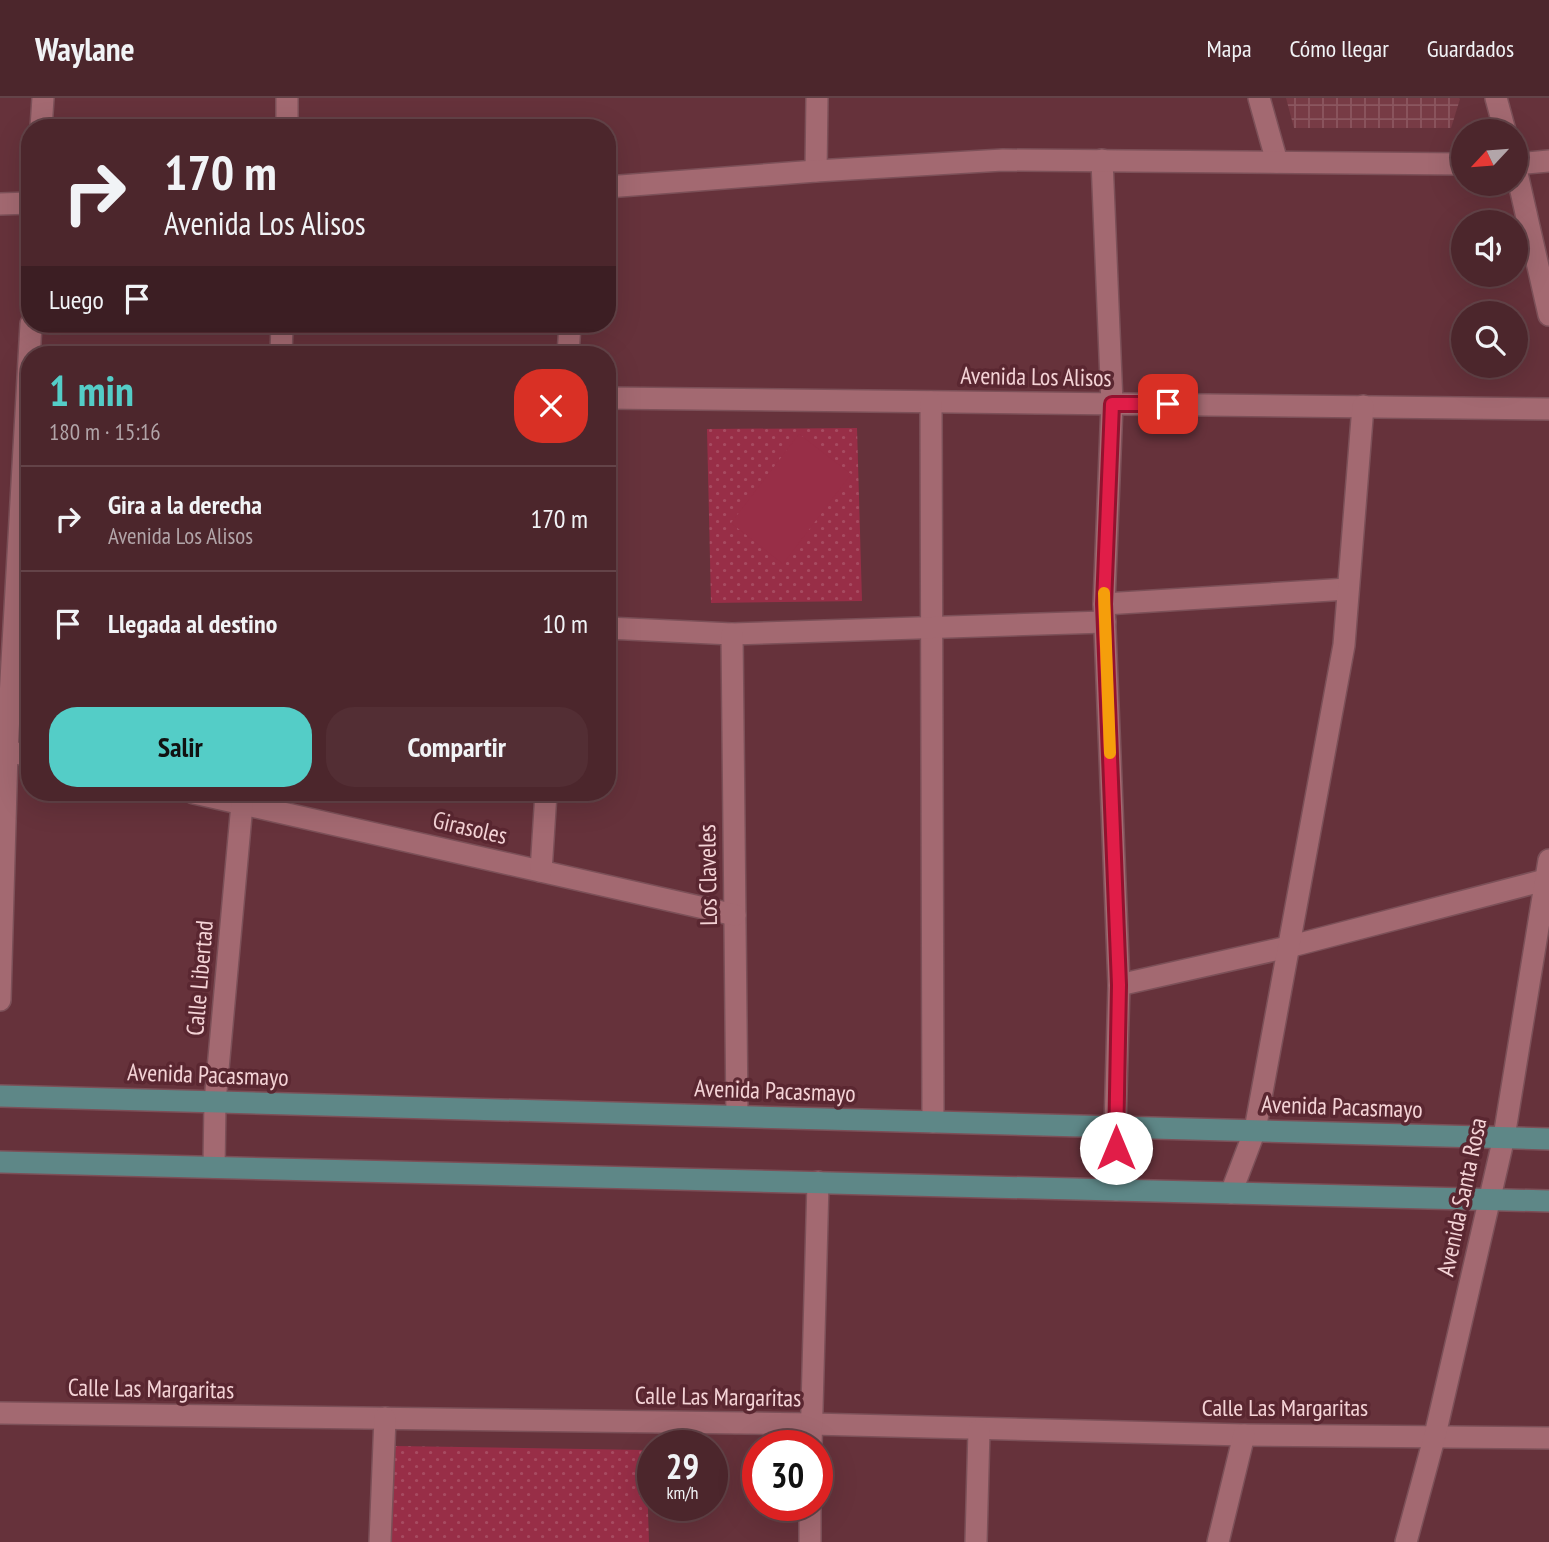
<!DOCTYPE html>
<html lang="es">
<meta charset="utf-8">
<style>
body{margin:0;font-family:"PT Sans Narrow",sans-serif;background:#532e34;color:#f1f3f6;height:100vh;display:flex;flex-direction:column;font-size:26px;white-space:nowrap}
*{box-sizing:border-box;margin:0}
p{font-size:23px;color:#b2a5a9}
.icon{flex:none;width:38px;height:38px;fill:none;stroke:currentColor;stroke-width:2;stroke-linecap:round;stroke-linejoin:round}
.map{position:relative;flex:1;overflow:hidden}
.sheet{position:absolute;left:21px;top:248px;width:595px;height:455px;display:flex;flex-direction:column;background:#4c262c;border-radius:28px;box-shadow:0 7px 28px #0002,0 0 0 2px #634348}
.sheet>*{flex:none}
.top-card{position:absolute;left:21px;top:21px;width:595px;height:214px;border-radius:28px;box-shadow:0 7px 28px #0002,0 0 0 2px #634348;background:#4c262c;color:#f1f3f6;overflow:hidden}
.needle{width:46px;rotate:244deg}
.fabs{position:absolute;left:1451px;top:21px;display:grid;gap:14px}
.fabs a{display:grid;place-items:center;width:77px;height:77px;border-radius:50%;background:#4c262c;box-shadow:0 7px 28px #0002,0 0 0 2px #634348;font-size:35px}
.speed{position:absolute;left:637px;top:1332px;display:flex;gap:14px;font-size:35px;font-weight:700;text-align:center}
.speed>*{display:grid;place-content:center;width:91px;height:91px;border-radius:50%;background:#4c262c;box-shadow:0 7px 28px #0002,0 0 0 2px #634348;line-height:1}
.speed small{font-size:18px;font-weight:400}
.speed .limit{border:10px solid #d22;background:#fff;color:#111}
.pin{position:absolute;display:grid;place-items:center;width:60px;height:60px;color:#fff;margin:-30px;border-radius:14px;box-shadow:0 4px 10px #0006}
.me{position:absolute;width:77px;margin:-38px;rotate:0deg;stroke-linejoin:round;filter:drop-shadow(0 0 5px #0008)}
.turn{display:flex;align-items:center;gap:24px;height:147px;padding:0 28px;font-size:32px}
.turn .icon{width:91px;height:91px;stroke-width:2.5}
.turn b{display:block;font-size:49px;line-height:60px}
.then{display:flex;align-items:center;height:66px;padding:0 28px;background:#0003;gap:14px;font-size:26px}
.round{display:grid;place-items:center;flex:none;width:74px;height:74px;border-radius:28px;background:#532e34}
.summary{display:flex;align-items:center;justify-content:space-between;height:119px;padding:0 28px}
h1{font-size:42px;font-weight:700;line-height:52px;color:#54cdc7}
.action{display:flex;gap:14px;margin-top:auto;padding:14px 28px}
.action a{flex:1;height:80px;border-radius:28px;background:#54cdc7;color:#111;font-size:28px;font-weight:700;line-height:80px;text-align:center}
.action a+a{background:#532e34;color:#f1f3f6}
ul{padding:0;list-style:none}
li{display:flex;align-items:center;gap:21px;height:105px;padding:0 28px;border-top:2px solid #634348}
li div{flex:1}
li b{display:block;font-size:26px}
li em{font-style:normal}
header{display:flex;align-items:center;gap:42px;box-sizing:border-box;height:98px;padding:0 35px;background:#4c262c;border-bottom:2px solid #634348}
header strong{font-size:33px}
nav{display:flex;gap:38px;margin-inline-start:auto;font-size:24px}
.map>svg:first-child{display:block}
.industrial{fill:url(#industrial-grid)}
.park{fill:url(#park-dots)}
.pitch{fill:#982e47}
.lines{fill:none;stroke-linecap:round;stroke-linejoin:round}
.minor-casing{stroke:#7c5058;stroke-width:24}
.major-casing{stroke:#7c5058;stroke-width:24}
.minor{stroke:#a36971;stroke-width:21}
.major{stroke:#5e8787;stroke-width:21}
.route-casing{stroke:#92132f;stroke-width:18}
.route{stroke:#e11d48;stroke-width:12}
.slow{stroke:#f59e0b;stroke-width:12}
.labels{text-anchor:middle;stroke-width:7;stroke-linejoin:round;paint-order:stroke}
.street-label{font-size:24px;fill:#f4d3d6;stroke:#5a2731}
</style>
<header>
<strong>Waylane</strong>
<nav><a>Mapa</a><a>Cómo llegar</a><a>Guardados</a></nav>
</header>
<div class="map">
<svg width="1549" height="1444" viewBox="0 0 1549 1444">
<defs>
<pattern id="industrial-grid" width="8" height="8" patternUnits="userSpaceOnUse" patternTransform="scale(1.75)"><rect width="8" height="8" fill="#773b45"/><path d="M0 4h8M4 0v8" fill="none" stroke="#8b565f"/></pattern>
<pattern id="park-dots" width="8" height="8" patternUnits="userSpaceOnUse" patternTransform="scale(1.75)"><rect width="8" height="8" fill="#982e47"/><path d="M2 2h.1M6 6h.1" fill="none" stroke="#a74b61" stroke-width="1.8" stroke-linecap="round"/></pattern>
</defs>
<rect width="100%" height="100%" fill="#66323b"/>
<polygon class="industrial" points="1286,0 1459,0 1460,1 1451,30 1294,30"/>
<g class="park">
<polygon points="857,330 862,503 711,505 707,331"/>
<polygon points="394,1348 646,1352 649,1444 390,1444"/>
</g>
<polygon class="pitch" points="799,336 851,376 783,466 731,425"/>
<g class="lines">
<defs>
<g id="minor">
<polyline points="287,0 287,30"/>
<polyline points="1259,0 1277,64"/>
<polyline points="1496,0 1505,33"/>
<polyline points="41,30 43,0"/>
<polyline points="1102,62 1112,306 1104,506 1119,887 1115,1029 1116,1092"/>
<polyline points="1516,66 1549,63"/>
<polyline points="1516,71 1549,217"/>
<polyline points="816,73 817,0"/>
<polyline points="607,89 816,73 1003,62 1463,66"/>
<polyline points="0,106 30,105"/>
<polyline points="281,257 282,226"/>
<polyline points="568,257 570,226"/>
<polyline points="607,300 1549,311"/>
<polyline points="931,304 933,1024"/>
<polyline points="1104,506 1348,491"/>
<polyline points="607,530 732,536 1105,524"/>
<polyline points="732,536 737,1018"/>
<polyline points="7,653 30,658"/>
<polyline points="194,695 735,817"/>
<polyline points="541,773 546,695"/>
<polyline points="1119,887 1288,849 1549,781"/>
<polyline points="0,902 7,653 31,226"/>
<polyline points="214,1069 215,1004 243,695"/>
<polyline points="1231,1095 1255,1032 1344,547 1363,308"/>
<polyline points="0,1315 812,1326 1244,1337 1549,1340"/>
<polyline points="811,1348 818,1084"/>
<polyline points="380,1444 385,1320"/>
<polyline points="810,1444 810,1407"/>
<polyline points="976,1444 979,1332"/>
<polyline points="1218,1444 1244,1337"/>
<polyline points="1406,1444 1435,1337 1504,1039 1549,762"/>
</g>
<g id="major">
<polyline points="0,998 1549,1041"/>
<polyline points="0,1064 1549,1103"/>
</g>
</defs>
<use href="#minor" class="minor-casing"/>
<use href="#major" class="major-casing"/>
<use href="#minor" class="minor"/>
<use href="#major" class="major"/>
</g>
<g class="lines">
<defs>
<polyline id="route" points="1116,1050 1119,887 1104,506 1112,306 1168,306"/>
</defs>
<use href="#route" class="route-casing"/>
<use href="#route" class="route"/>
<polyline class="slow" points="1104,495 1110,655"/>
</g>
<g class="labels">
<g class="street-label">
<text transform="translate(1036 279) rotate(1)" y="8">Avenida Los Alisos</text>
<text transform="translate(470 730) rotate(13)" y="8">Girasoles</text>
<text transform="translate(708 777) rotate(-91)" y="8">Los Claveles</text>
<text transform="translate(200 880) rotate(-85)" y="8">Calle Libertad</text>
<text transform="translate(208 977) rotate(2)" y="8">Avenida Pacasmayo</text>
<text transform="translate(775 993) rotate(2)" y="8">Avenida Pacasmayo</text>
<text transform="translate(1342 1009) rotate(2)" y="8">Avenida Pacasmayo</text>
<text transform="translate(1462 1099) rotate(-78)" y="8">Avenida Santa Rosa</text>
<text transform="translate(151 1291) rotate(1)" y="8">Calle Las Margaritas</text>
<text transform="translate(718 1299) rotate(1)" y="8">Calle Las Margaritas</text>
<text x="1285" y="1318">Calle Las Margaritas</text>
</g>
</g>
</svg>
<div class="fabs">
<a><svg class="needle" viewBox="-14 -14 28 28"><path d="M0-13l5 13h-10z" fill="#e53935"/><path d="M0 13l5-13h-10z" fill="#b2a5a9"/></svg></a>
<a><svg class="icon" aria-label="sound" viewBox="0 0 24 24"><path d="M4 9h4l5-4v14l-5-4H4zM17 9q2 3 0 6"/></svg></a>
<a><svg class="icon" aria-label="search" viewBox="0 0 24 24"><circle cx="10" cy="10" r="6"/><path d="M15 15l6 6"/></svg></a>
</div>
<div class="speed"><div>29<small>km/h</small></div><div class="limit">30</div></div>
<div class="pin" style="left:1168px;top:306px;background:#d93025"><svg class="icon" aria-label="arrive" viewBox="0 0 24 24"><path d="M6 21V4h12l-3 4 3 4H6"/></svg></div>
<svg class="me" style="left:1116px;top:1050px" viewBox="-20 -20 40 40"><circle r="19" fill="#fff"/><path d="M0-13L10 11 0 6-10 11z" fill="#e11d48"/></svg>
<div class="top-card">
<div class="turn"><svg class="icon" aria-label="right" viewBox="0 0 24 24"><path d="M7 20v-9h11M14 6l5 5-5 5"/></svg><div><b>170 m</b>Avenida Los Alisos</div></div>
<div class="then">Luego<svg class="icon" aria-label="arrive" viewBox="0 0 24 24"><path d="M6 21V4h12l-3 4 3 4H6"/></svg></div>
</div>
<section class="sheet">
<div class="summary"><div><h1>1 min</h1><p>180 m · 15:16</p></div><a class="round" style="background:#d93025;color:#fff"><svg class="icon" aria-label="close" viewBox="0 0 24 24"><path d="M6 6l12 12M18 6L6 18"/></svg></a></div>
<ul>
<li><svg class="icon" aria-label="right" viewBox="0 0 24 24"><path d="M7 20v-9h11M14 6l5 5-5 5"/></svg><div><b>Gira a la derecha</b><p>Avenida Los Alisos</p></div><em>170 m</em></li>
<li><svg class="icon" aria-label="arrive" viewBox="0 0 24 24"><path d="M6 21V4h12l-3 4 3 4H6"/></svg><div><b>Llegada al destino</b></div><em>10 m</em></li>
</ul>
<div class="action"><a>Salir</a><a>Compartir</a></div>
</section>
</div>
